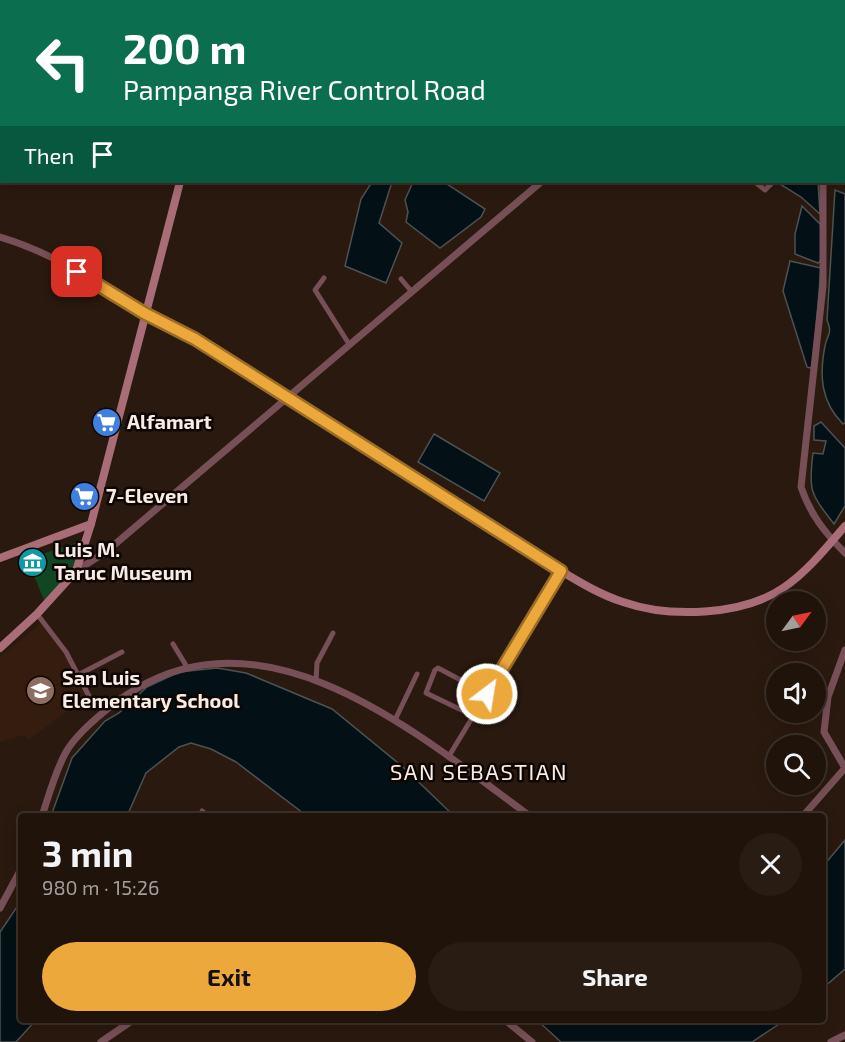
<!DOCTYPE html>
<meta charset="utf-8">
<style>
body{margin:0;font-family:"Exo 2",sans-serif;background:#281c13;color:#f1f3f6;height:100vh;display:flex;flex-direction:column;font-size:22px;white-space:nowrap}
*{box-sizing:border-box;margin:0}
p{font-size:20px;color:#a29e9c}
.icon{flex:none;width:33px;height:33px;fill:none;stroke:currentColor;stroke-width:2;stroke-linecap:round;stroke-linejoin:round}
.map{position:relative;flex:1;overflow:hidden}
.sheet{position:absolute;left:18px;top:813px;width:808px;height:210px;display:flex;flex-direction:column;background:#20130a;border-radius:6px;box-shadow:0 3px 15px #0003,0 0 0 2px #3d322b}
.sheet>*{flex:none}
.banner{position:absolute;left:0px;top:0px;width:846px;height:183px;box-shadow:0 3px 15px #0003,0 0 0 2px #3d322b;background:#0b6e4f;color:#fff;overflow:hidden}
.needle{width:39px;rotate:57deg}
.fabs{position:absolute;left:766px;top:591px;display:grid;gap:12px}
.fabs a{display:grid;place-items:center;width:60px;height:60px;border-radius:50%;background:#20130a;box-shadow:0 3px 15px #0003,0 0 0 2px #3d322b;font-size:30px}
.pin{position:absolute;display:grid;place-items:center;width:51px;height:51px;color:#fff;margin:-26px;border-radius:12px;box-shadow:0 3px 9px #0006}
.me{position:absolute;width:66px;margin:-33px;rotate:31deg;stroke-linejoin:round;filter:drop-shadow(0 0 4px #0008)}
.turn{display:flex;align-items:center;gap:21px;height:126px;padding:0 24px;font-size:27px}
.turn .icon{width:78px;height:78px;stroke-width:2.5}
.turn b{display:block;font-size:42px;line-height:51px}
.then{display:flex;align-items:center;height:57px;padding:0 24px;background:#0003;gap:12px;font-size:22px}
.round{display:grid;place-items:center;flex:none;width:63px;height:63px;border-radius:32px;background:#281c13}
.overview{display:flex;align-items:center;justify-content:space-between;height:102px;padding:0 24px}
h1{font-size:36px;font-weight:700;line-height:45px}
.action{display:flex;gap:12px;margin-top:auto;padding:12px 24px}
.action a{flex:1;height:69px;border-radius:36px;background:#eda83b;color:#111;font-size:24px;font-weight:700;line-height:69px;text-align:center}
.action a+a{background:#281c13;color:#f1f3f6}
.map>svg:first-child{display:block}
.built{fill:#341d0f}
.green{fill:#114622}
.water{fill:#031015;stroke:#4d5253;stroke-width:1.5}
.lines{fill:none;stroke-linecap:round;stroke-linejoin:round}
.minor{stroke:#775057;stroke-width:5}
.tertiary{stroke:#775057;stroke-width:7}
.secondary{stroke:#a96d77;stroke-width:8}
.route-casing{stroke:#9a6d26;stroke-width:15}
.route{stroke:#eda83b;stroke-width:10}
.labels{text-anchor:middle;stroke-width:5;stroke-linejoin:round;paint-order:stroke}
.poi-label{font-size:20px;font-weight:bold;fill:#f9ece5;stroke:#0d0603;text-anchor:start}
.quarter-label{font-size:22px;letter-spacing:1.5px;fill:#f9ece5;stroke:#0d0603}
</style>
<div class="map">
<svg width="845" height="1042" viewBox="0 0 845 1042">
<rect width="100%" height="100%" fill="#2a190e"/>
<polygon class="built" points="41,623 66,657 86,698 28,740 25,735 0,742 0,657"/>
<polygon class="green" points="78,542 80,545 74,567 44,600 27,559"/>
<g class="water">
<polygon points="372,182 392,182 379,223 402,243 386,283 345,266 361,199"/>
<polygon points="413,182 444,182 485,209 481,217 440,248 406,222 408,212 405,200"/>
<polygon points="782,182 818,182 820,214 801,197 780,184"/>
<path d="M835,190L845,194V423L843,424C821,402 819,376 825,346C827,334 833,335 827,320Z"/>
<polygon points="802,206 822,226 821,260 818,263 795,254 795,234"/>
<polygon points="790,261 821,268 813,365 810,368 807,367 783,291"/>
<path d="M821,422L845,448V506L834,524C811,494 808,492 813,453L823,454L826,441L814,440V426Z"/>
<polygon points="434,434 500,473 484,501 418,462"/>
<polygon points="217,668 246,673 332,709 403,767 454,816 307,816 236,762 211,749 191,743 179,747 146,773 127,816 51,816 72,758 105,721 119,713 147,687 179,672"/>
<polygon points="845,840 845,969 824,987 824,865"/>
<polygon points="21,901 21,1020 36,1020 16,1042 0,1042 0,932"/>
<polygon points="537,1020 785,1020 752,1042 561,1042"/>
</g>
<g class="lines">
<g class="minor">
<polyline points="404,0 406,2"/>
<polyline points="683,0 685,2"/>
<polyline points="755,182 765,190 773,182"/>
<polyline points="324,278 315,290 349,344"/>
<polyline points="401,279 412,292"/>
<polyline points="37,614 66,652 92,702 105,709"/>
<polyline points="173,644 187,667"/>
<polyline points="78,675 122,652"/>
<polyline points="316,681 317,663 333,633"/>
<polyline points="474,716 426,693 435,670 438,668 487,694"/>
<polyline points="395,720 417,674"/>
<polyline points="449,756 561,571"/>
<polyline points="202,811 208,816"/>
<polyline points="599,816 601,815"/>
<polyline points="70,1021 71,1020"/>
</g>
<g class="tertiary">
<polyline points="743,2 745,0"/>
<polyline points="844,72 845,72"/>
<path d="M823,182V286L801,487C810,514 825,533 845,553"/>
<path d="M0,237C52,252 98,283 144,313"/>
<polyline points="76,571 107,551 541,182"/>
<polyline points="845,650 828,697 824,732 845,768"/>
<path d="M42,816C49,795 55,772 66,752C78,731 115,701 136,689C273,607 424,739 530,816"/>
<polyline points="803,816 845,768"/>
<polyline points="0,908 21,869"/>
<polyline points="505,1020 532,1042"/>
<polyline points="101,1042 133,1020"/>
<polyline points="831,1042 845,1035"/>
</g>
<g class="secondary">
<polyline points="225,2 226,0"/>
<path d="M144,313L195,339L561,571C581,583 601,595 623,602C669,618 742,616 783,588C806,573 827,547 845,526"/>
<polyline points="0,558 91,524 180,182"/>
<polyline points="0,648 37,614 76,571 91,524"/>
</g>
</g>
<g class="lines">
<defs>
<polyline id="route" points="77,272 144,313 195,339 561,571 487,694"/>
</defs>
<use href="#route" class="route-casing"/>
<use href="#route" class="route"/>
</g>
<defs>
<symbol id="supermarket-disc" viewBox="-11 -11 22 22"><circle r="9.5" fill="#3f7fe0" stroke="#0d0603"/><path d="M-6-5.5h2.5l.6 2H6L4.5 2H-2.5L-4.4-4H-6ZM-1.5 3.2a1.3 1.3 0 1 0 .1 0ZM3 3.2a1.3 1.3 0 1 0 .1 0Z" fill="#fff"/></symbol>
<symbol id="museum-disc" viewBox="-11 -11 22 22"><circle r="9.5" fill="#0f9aa8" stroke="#0d0603"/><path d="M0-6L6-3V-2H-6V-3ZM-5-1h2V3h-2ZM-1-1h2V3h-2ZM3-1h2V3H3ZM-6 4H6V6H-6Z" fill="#fff"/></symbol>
<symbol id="school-disc" viewBox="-11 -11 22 22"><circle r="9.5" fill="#8d6e63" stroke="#0d0603"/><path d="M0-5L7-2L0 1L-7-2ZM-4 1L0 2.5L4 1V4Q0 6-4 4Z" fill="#fff"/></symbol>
</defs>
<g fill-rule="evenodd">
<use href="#supermarket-disc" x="90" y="406" width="33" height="33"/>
<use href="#supermarket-disc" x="68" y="480" width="33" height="33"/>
<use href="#museum-disc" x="16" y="546" width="33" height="33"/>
<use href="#school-disc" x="24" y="674" width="33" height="33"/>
</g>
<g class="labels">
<g class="poi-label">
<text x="127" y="429">Alfamart</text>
<text x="106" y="503">7-Eleven</text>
<text x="54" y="557">Luis M.<tspan x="54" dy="23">Taruc Museum</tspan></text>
<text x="62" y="685">San Luis<tspan x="62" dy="23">Elementary School</tspan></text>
</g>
<g class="quarter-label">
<text x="479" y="780">SAN SEBASTIAN</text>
</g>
</g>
</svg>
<div class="fabs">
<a><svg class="needle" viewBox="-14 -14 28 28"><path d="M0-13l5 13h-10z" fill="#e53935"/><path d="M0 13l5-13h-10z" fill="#a29e9c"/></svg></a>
<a><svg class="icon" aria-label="sound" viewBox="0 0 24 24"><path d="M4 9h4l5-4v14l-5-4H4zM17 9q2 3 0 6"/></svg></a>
<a><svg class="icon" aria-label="search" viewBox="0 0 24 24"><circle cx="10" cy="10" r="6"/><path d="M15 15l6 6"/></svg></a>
</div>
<div class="pin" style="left:77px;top:272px;background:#d93025"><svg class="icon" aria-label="arrive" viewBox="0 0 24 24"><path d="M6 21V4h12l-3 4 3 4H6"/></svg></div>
<svg class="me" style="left:487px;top:694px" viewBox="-20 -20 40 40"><circle r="17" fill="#eda83b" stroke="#fff" stroke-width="3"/><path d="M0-11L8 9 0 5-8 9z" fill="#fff"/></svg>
<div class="banner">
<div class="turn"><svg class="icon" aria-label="left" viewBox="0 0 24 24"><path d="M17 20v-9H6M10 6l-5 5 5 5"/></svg><div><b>200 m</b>Pampanga River Control Road</div></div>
<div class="then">Then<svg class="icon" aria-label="arrive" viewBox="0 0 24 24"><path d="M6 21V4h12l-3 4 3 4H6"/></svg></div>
</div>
<section class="sheet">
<div class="overview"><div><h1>3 min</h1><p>980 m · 15:26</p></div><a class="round"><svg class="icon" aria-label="close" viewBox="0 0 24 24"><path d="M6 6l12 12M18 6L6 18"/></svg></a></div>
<div class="action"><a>Exit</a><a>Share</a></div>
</section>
</div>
